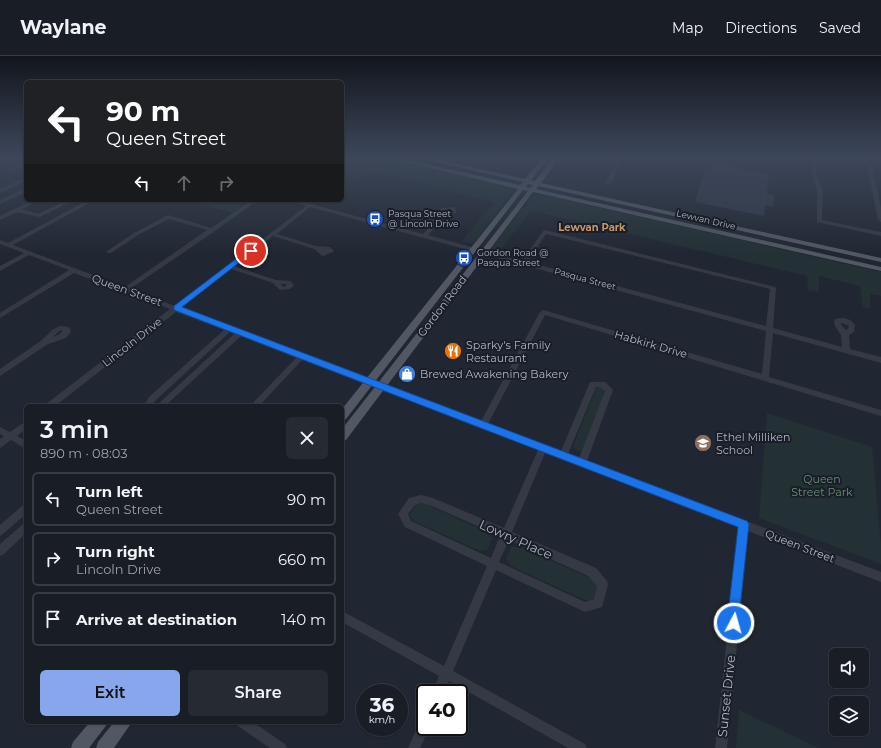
<!DOCTYPE html>
<meta charset="utf-8">
<style>
body{margin:0;font-family:Montserrat,sans-serif;background:#262a32;color:#f1f3f6;height:100vh;display:flex;flex-direction:column;font-size:15px;white-space:nowrap}
*{box-sizing:border-box;margin:0}
p{font-size:13px;color:#9fa2a7}
.icon{flex:none;width:22px;height:22px;fill:none;stroke:currentColor;stroke-width:2;stroke-linecap:round;stroke-linejoin:round}
.map{position:relative;flex:1;overflow:hidden}
.side{position:absolute;left:24px;top:348px;width:320px;height:320px;display:flex;flex-direction:column;background:#191d26;border-radius:6px;box-shadow:0 1px 3px #0004,0 0 0 1px #373b43}
.side>*{flex:none}
.guide{position:absolute;left:24px;top:24px;width:320px;height:122px;border-radius:6px;box-shadow:0 1px 3px #0004,0 0 0 1px #373b43;background:#202124;color:#fff;overflow:hidden}
.controls{position:absolute;left:829px;top:592px;display:grid;gap:8px}
.controls a{display:grid;place-items:center;width:40px;height:40px;border-radius:6px;background:#191d26;box-shadow:0 1px 3px #0004,0 0 0 1px #373b43;font-size:20px}
.speed{position:absolute;left:356px;top:628px;display:flex;gap:8px;font-size:20px;font-weight:700;text-align:center}
.speed>*{display:grid;place-content:center;width:52px;height:52px;border-radius:50%;background:#191d26;box-shadow:0 1px 3px #0004,0 0 0 1px #373b43;line-height:1}
.speed small{font-size:10px;font-weight:400}
.speed .limit{border:2px solid #111;border-radius:6px;background:#fff;color:#111}
.pin{position:absolute;display:grid;place-items:center;width:34px;height:34px;color:#fff;margin:-17px;border:2px solid #fff;border-radius:50%;box-shadow:0 1px 4px #0007}
.me{position:absolute;width:44px;margin:-22px;rotate:6deg;stroke-linejoin:round;filter:drop-shadow(0 0 3px #0008)}
.turn{display:flex;align-items:center;gap:14px;height:84px;padding:0 16px;font-size:18px}
.turn .icon{width:52px;height:52px;stroke-width:2.5}
.turn b{display:block;font-size:28px;line-height:34px}
.lanes{display:flex;align-items:center;height:38px;padding:0 16px;background:#0003;justify-content:center;gap:20px;direction:ltr}
.lanes .off{opacity:.35}
.round{display:grid;place-items:center;flex:none;width:42px;height:42px;border-radius:6px;background:#262a32}
.overview{display:flex;align-items:center;justify-content:space-between;height:68px;padding:0 16px}
h1{font-size:24px;font-weight:600;line-height:30px}
.cta{display:flex;gap:8px;margin-top:auto;padding:8px 16px}
.cta a{flex:1;height:46px;border-radius:6px;background:#88a6eb;color:#111;font-size:16px;font-weight:600;line-height:46px;text-align:center}
.cta a+a{background:#262a32;color:#f1f3f6}
ul{padding:0;list-style:none}
li{display:flex;align-items:center;gap:12px;height:54px;margin:0 8px 6px;padding:0 8px;border:2px solid #373b43;border-radius:6px}
li div{flex:1}
li b{display:block;font-size:15px}
li em{font-style:normal}
header{display:flex;align-items:center;gap:24px;box-sizing:border-box;height:56px;padding:0 20px;background:#191d26;border-bottom:1px solid #373b43}
header strong{font-size:19px}
nav{display:flex;gap:22px;margin-inline-start:auto;font-size:14px}
.map>svg:first-child{display:block}
.green{fill:#233034}
.building{fill:#303846}
.lines{fill:none;stroke-linecap:round;stroke-linejoin:round}
.minor{fill:#343943;fill-rule:evenodd}
.major{fill:#525863;fill-rule:evenodd}
.route{fill:#1a73e8;stroke:#114b97}
.labels{text-anchor:middle;stroke-width:4;stroke-linejoin:round;paint-order:stroke}
.far-poi-label{font-size:9px;fill:#aeb3c0;stroke:#191e28;text-anchor:start}
.far-street-label{font-size:9px;fill:#aeb3c0;stroke:#191e28}
.far-neighbourhood-label{font-size:10px;font-weight:bold;fill:#c59764;stroke:#191e28}
.street-label{font-size:11px;fill:#aeb3c0;stroke:#191e28}
.poi-label{font-size:11px;fill:#aeb3c0;stroke:#191e28;text-anchor:start}
.park-label{font-size:11px;fill:#698e74;stroke:#191e28}
.near-street-label{font-size:13px;fill:#aeb3c0;stroke:#191e28}
</style>
<header>
<strong>Waylane</strong>
<nav><a>Map</a><a>Directions</a><a>Saved</a></nav>
</header>
<div class="map">
<svg width="881" height="692" viewBox="0 0 881 692">
<rect width="100%" height="100%" fill="#212732"/>
<g class="green">
<polygon points="342,101 377,101 510,131 513,135 474,187 461,186 494,146 375,115 359,122 342,119"/>
<polygon points="535,139 543,139 881,216 881,240 870,238 870,253 863,251 860,230 819,220 819,236 808,234 807,220 533,155 529,157 499,196 494,195 490,191"/>
<polygon points="187,144 251,144 232,157"/>
<polygon points="597,330 603,331 605,335 584,394 579,395 574,392 573,390"/>
<polygon points="767,357 872,391 881,489 881,508 759,462"/>
<polygon points="423,447 489,477 492,483 487,494 480,495 414,465 410,459 416,448"/>
<polygon points="519,490 594,524 598,531 594,543 587,545 511,510 506,503 511,491"/>
<polygon points="739,654 819,692 736,692"/>
</g>
<polygon class="building" points="714,105 741,110 740,113 769,118 767,138 774,139 773,151 765,149 764,160 695,146 706,111 712,112"/>
<g class="lines">
<g class="minor">
<polygon points="13,101 23,101 0,106 0,104"/>
<polygon points="620,101 624,101 611,127 606,128 605,127"/>
<polygon points="813,101 817,101 816,116 823,135 822,164 881,176 881,180 817,166 817,135 812,116"/>
<polygon points="866,101 873,101 881,104 881,106 878,106 872,111 881,151 881,166 878,164 868,114 868,111 874,104"/>
<polygon points="26,106 26,109 11,115 7,114"/>
<polygon points="26,122 26,125 0,137 0,133"/>
<polygon points="26,132 26,136 0,148 0,144"/>
<polygon points="33,144 40,144 22,153 38,158 67,144 74,144 40,161 17,156 0,164 0,160"/>
<path d="M88,144H95L13,189L125,231L207,174L169,163L138,179L111,197H107V195L134,177L168,159L211,172L252,144H258L215,175L130,233L175,250L306,150L287,144H296L423,178L439,161L441,152L453,151L456,153V157L444,162L428,179L522,205L543,175L545,174L775,231L776,232L773,272L842,291L841,279L835,270L834,265L835,263C843,261 850,262 855,269L854,276L849,279L850,293L881,301V307L773,277L769,321L881,354V360L545,259L488,368L561,395L590,326H605L613,334L587,405L881,516V526L748,475L727,692H715L739,472L545,397L512,476L596,512L607,525L608,529L602,551L585,556L496,514L453,615L585,688L587,692H568L449,625L444,637H432L439,620L342,566V555L444,610L487,510L405,471L398,458L409,442L421,439L433,442L504,472L538,394L302,304L259,350H250L296,302L241,280L165,350H146L145,348L149,341L224,274L176,256L55,350H45L46,348L170,253L74,217L0,262V257L69,214L29,199L0,215V210L24,197L0,188V184L8,187ZM310,151L766,275L762,318L543,254L540,256L481,365L181,252L231,213L273,227L280,234L290,233L294,229L290,225L276,224L234,210L273,180L314,193L321,199L323,200L333,196L334,195L330,191L316,190L277,178ZM445,155H451L445,158ZM546,178L770,233L766,270L528,206ZM281,228H286L287,229L283,231ZM841,267L849,270L848,273L846,274L841,269ZM230,276L234,278L156,350L154,347L155,345ZM596,331H600L605,335L579,402L568,398ZM421,447L432,450L500,480L491,502L411,465L408,458L415,449ZM509,484L588,520L597,530L594,543L585,546L499,506Z"/>
<path d="M60,270L69,271L71,276L66,282L48,288L0,320V313L42,284L52,274ZM63,274L60,278L53,281L59,275Z"/>
<polygon points="26,365 26,373 17,380 26,385 26,393 11,384 0,392 0,383 4,380 0,378 0,371 10,376"/>
<polygon points="26,448 26,458 3,478 0,480 0,469 23,449"/>
<polygon points="26,466 26,477 4,498 0,500 0,488 23,468"/>
<polygon points="425,661 425,671 430,671 420,692 408,692 421,663"/>
<polygon points="236,666 253,666 285,688 287,692 270,692 238,670"/>
</g>
<g class="major">
<path d="M383,101H394L520,129L523,126L414,101H425L525,123L543,101H549L531,124L535,125L554,101H560L541,127L881,202V206L538,130L536,133L881,211V215L533,136L346,384L342,385V373L528,135L523,134L346,363L342,364V353L518,133ZM528,128L533,129L530,132L526,131Z"/>
<polygon points="90,666 108,666 105,671 89,692 71,692 73,686"/>
<polygon points="114,666 132,666 114,692 96,692 98,686"/>
</g>
</g>
<linearGradient id="sky" x2="0" y2="1"><stop stop-color="#12151c"/><stop offset="0.51" stop-color="#3d475a"/><stop offset="1" stop-color="#3d475a" stop-opacity="0"/></linearGradient>
<rect width="881" height="198" fill="url(#sky)"/>
<polygon class="route" points="249,193 254,195 182,251 747,465 749,468 738,571 734,573 729,571 727,567 738,471 174,254 174,250"/>
<defs>
<symbol id="bus-disc" viewBox="-11 -11 22 22"><circle r="9.5" fill="#1a4fb4" stroke="#191e28"/><path d="M-5-6H5V4H4V6H2V4H-2V6H-4V4H-5ZM-3.5-4V0h7V-4ZM-3.5 1.2v1.5H-2V1.2ZM2 1.2v1.5H3.5V1.2Z" fill="#fff"/></symbol>
<symbol id="restaurant-disc" viewBox="-11 -11 22 22"><circle r="9.5" fill="#e8710a" stroke="#191e28"/><path d="M-5-6h1v4h1v-4h1v4h1v-4h1v5L-1.5 .5V6h-2V.5L-5-1ZM5-6V6H3V1.5H1.5Q1.5-4 5-6Z" fill="#fff"/></symbol>
<symbol id="shop-disc" viewBox="-11 -11 22 22"><circle r="9.5" fill="#3f7fe0" stroke="#191e28"/><path d="M-5-2.5h2.3a2.7 3.5 0 0 1 5.4 0H5L5.5 6h-11ZM-1.5-2.5h3a1.5 2.3 0 0 0-3 0Z" fill="#fff"/></symbol>
<symbol id="school-disc" viewBox="-11 -11 22 22"><circle r="9.5" fill="#8d6e63" stroke="#191e28"/><path d="M0-5L7-2L0 1L-7-2ZM-4 1L0 2.5L4 1V4Q0 6-4 4Z" fill="#fff"/></symbol>
</defs>
<g fill-rule="evenodd">
<use href="#bus-disc" x="365" y="153" width="20" height="20"/>
<use href="#bus-disc" x="454" y="192" width="20" height="20"/>
<use href="#restaurant-disc" x="443" y="285" width="20" height="20"/>
<use href="#shop-disc" x="397" y="308" width="20" height="20"/>
<use href="#school-disc" x="693" y="377" width="20" height="20"/>
</g>
<g class="labels">
<g class="far-poi-label">
<text x="388" y="161">Pasqua Street<tspan x="388" dy="10">@ Lincoln Drive</tspan></text>
<text x="477" y="200">Gordon Road @<tspan x="477" dy="10">Pasqua Street</tspan></text>
</g>
<g class="far-street-label">
<text transform="translate(706 164) rotate(13)" y="3">Lewvan Drive</text>
<text transform="translate(585 223) rotate(15)" y="3">Pasqua Street</text>
</g>
<g class="far-neighbourhood-label">
<text x="592" y="175">Lewvan Park</text>
</g>
<g class="street-label">
<text transform="translate(127 234) rotate(20)" y="4">Queen Street</text>
<text transform="translate(442 250) rotate(-53)" y="4">Gordon Road</text>
<text transform="translate(132 286) rotate(-38)" y="4">Lincoln Drive</text>
<text transform="translate(651 288) rotate(16)" y="4">Habkirk Drive</text>
<text transform="translate(800 490) rotate(21)" y="4">Queen Street</text>
</g>
<g class="poi-label">
<text x="466" y="293">Sparky's Family<tspan x="466" dy="13">Restaurant</tspan></text>
<text x="420" y="322">Brewed Awakening Bakery</text>
<text x="716" y="385">Ethel Milliken<tspan x="716" dy="13">School</tspan></text>
</g>
<g class="park-label">
<text x="822" y="427">Queen<tspan x="822" dy="13">Street Park</tspan></text>
</g>
<g class="near-street-label">
<text transform="translate(516 483) rotate(24)" y="5">Lowry Place</text>
<text transform="translate(726 640) rotate(-84)" y="5">Sunset Drive</text>
</g>
</g>
</svg>
<div class="controls">
<a><svg class="icon" aria-label="sound" viewBox="0 0 24 24"><path d="M4 9h4l5-4v14l-5-4H4zM17 9q2 3 0 6"/></svg></a>
<a><svg class="icon" aria-label="layers" viewBox="0 0 24 24"><path d="M12 4l9 5-9 5-9-5zM3 14l9 5 9-5"/></svg></a>
</div>
<div class="speed"><div>36<small>km/h</small></div><div class="limit">40</div></div>
<div class="pin" style="left:251px;top:195px;background:#d93025"><svg class="icon" aria-label="arrive" viewBox="0 0 24 24"><path d="M6 21V4h12l-3 4 3 4H6"/></svg></div>
<svg class="me" style="left:734px;top:567px" viewBox="-20 -20 40 40"><circle r="17" fill="#1a73e8" stroke="#fff" stroke-width="3"/><path d="M0-11L8 9 0 5-8 9z" fill="#fff"/></svg>
<div class="guide">
<div class="turn"><svg class="icon" aria-label="left" viewBox="0 0 24 24"><path d="M17 20v-9H6M10 6l-5 5 5 5"/></svg><div><b>90 m</b>Queen Street</div></div>
<div class="lanes"><svg class="icon" aria-label="left" viewBox="0 0 24 24"><path d="M17 20v-9H6M10 6l-5 5 5 5"/></svg><svg class="icon off" aria-label="ahead" viewBox="0 0 24 24"><path d="M12 20V5M6 11l6-6 6 6"/></svg><svg class="icon off" aria-label="right" viewBox="0 0 24 24"><path d="M7 20v-9h11M14 6l5 5-5 5"/></svg></div>
</div>
<section class="side">
<div class="overview"><div><h1>3 min</h1><p>890 m · 08:03</p></div><a class="round"><svg class="icon" aria-label="close" viewBox="0 0 24 24"><path d="M6 6l12 12M18 6L6 18"/></svg></a></div>
<ul>
<li><svg class="icon" aria-label="left" viewBox="0 0 24 24"><path d="M17 20v-9H6M10 6l-5 5 5 5"/></svg><div><b>Turn left</b><p>Queen Street</p></div><em>90 m</em></li>
<li><svg class="icon" aria-label="right" viewBox="0 0 24 24"><path d="M7 20v-9h11M14 6l5 5-5 5"/></svg><div><b>Turn right</b><p>Lincoln Drive</p></div><em>660 m</em></li>
<li><svg class="icon" aria-label="arrive" viewBox="0 0 24 24"><path d="M6 21V4h12l-3 4 3 4H6"/></svg><div><b>Arrive at destination</b></div><em>140 m</em></li>
</ul>
<div class="cta"><a>Exit</a><a>Share</a></div>
</section>
</div>
